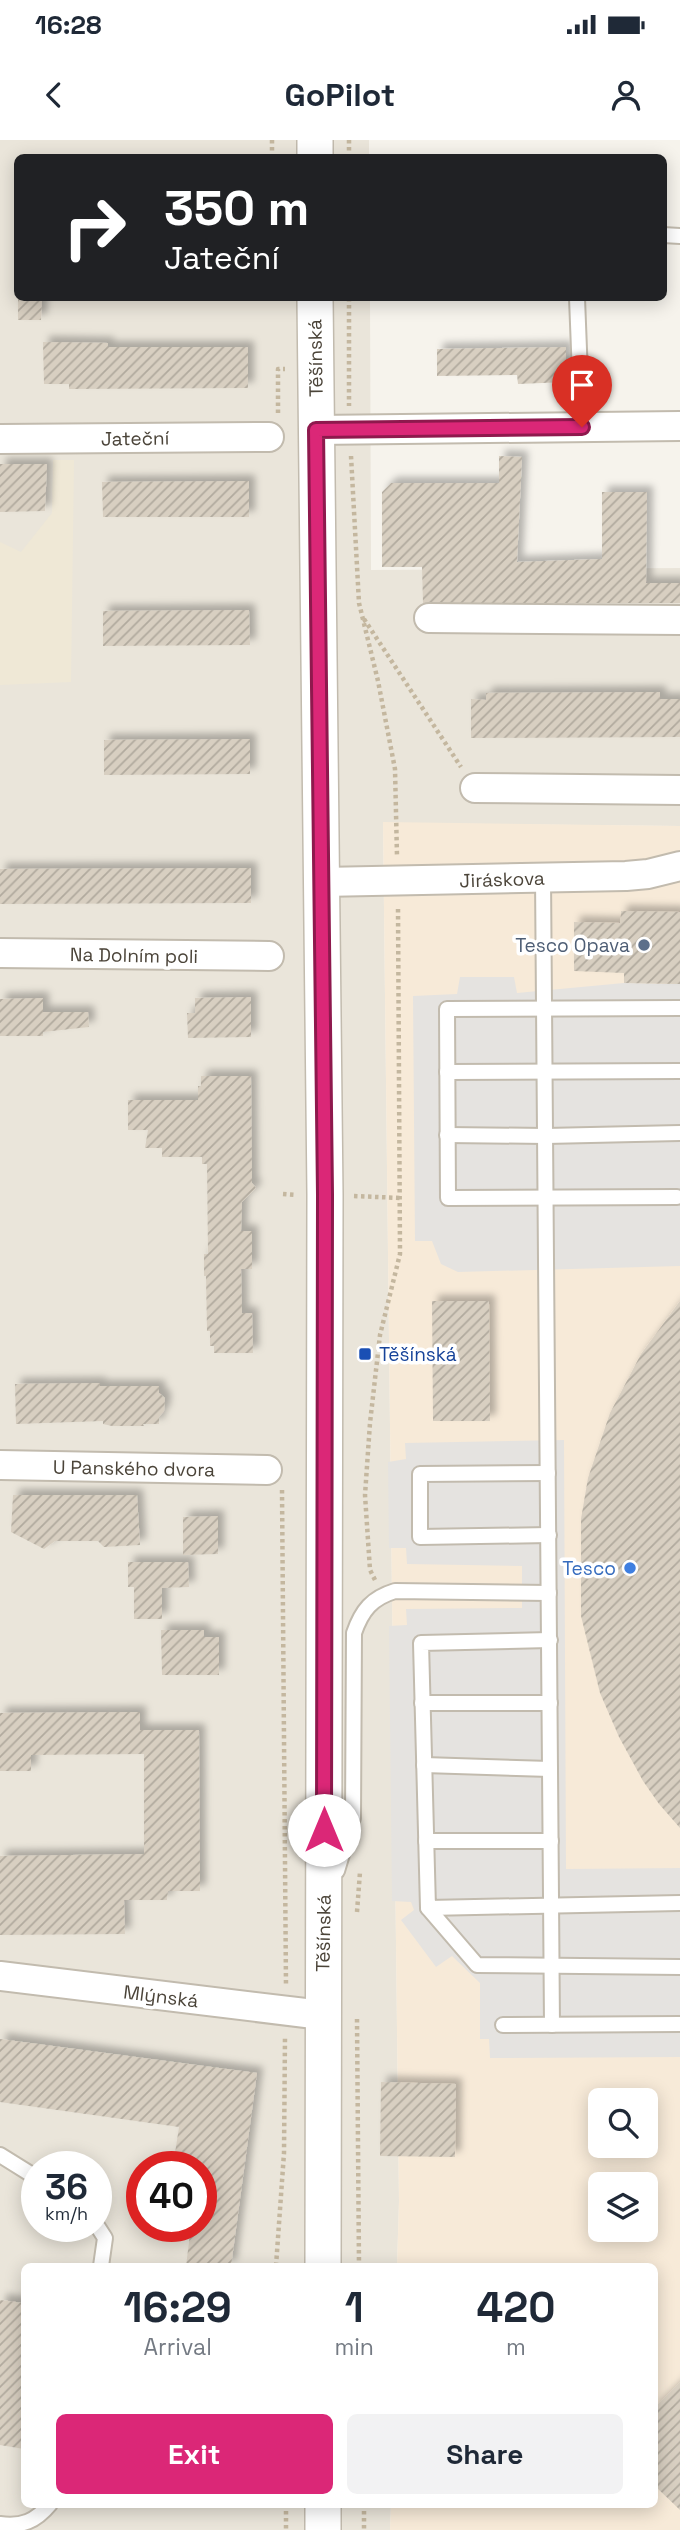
<!DOCTYPE html>
<meta charset="utf-8">
<style>
body{margin:0;font-family:"Space Grotesk",sans-serif;background:#f2f2f3;color:#1f2937;height:100vh;display:flex;flex-direction:column;font-size:26px;white-space:nowrap}
*{box-sizing:border-box;margin:0}
p{font-size:23px;color:#747a83}
.icon{flex:none;width:38px;height:38px;fill:none;stroke:currentColor;stroke-width:2;stroke-linecap:round;stroke-linejoin:round}
.map{position:relative;flex:1;overflow:hidden}
.side{position:absolute;left:21px;top:2123px;width:637px;height:245px;display:flex;flex-direction:column;background:#fff;border-radius:10px;box-shadow:0 4px 18px #0003}
.side>*{flex:none}
.guide{position:absolute;left:14px;top:14px;width:653px;height:147px;border-radius:10px;box-shadow:0 4px 18px #0003;background:#202124;color:#fff;overflow:hidden}
.controls{position:absolute;left:588px;top:1948px;display:grid;gap:14px}
.controls a{display:grid;place-items:center;width:70px;height:70px;border-radius:10px;background:#fff;box-shadow:0 4px 18px #0003;font-size:35px}
.speed{position:absolute;left:21px;top:2011px;display:flex;gap:14px;font-size:35px;font-weight:700;text-align:center}
.speed>*{display:grid;place-content:center;width:91px;height:91px;border-radius:50%;background:#fff;box-shadow:0 4px 18px #0003;line-height:1}
.speed small{font-size:18px;font-weight:400}
.speed .limit{border:10px solid #d22;background:#fff;color:#111}
.pin{position:absolute;display:grid;place-items:center;width:60px;height:60px;color:#fff;margin:-72px -30px;border-radius:50% 50% 50% 0;rotate:-45deg;box-shadow:0 0 7px #0007}
.pin .icon{rotate:45deg}
.me{position:absolute;width:77px;margin:-38px;rotate:0deg;stroke-linejoin:round;filter:drop-shadow(0 0 5px #0008)}
.turn{display:flex;align-items:center;gap:24px;height:147px;padding:0 35px;font-size:32px}
.turn .icon{width:91px;height:91px;stroke-width:2.5}
.turn b{display:block;font-size:49px;line-height:60px}
.eta{display:flex;justify-content:space-evenly;align-items:center;height:119px;text-align:center}
.eta b{font-size:42px;font-weight:700;line-height:49px}
.action{display:flex;gap:14px;margin-top:auto;padding:14px 35px}
.action a{flex:1;height:80px;border-radius:10px;background:#db2777;color:#fff;font-size:28px;font-weight:700;line-height:80px;text-align:center}
.action a+a{background:#f2f2f3;color:#1f2937}
.status{display:flex;justify-content:space-between;align-items:center;height:49px;padding:0 35px;background:#fff;direction:ltr}
.status svg{height:19px;fill:currentColor}
header{display:flex;justify-content:space-between;align-items:center;height:91px;padding:0 35px;background:#fff;font-size:32px;font-weight:700}
.map>svg:first-child{display:block}
.residential{fill:#eae5da;fill-rule:evenodd}
.commercial{fill:#f7ead8;fill-rule:evenodd}
.education{fill:#efe8d6}
.parking{fill:#e5e3e0}
.building{fill:url(#building-hatch);filter:url(#shadow)}
.lines{fill:none;stroke-linecap:round;stroke-linejoin:round}
.service-casing{stroke:#c2bbae;stroke-width:18}
.minor-casing{stroke:#c2bbae;stroke-width:32}
.tertiary-casing{stroke:#c2bbae;stroke-width:38}
.path{stroke:#c4b79f;stroke-width:4.5;stroke-dasharray:3.5 3.5;stroke-linecap:butt}
.service{stroke:#fff;stroke-width:14}
.minor{stroke:#fff;stroke-width:28}
.tertiary{stroke:#fff;stroke-width:35}
.route-casing{stroke:#8e194d;stroke-width:18}
.route{stroke:#db2777;stroke-width:12}
.service-dot{fill:#5c6f8a;stroke:#fff;stroke-width:2.5}
.transit-dot{fill:#1a4fb4;stroke:#fff;stroke-width:2.5}
.shop-dot{fill:#3f7fe0;stroke:#fff;stroke-width:2.5}
.labels{text-anchor:middle;stroke-width:7;stroke-linejoin:round;paint-order:stroke}
.street-label{font-size:19px;fill:#4b4439;stroke:#fff}
.service-label{font-size:19px;fill:#4e5e75;stroke:#fff;text-anchor:end}
.transit-label{font-size:19px;fill:#164399;stroke:#fff;text-anchor:start}
.shop-label{font-size:19px;fill:#366cbe;stroke:#fff;text-anchor:end}
</style>
<div class="status"><b>16:28</b><svg viewBox="0 0 49 12"><path d="M0 12V9h3v3zM5 12V6h3v6zM10 12V3h3v9zM15 12V0h3v12zM26 1h20v11H26zM47 4h2v5h-2z"/></svg></div>
<header><svg class="icon" aria-label="back" viewBox="0 0 24 24"><path d="M15 5l-7 7 7 7"/></svg>GoPilot<svg class="icon" aria-label="person" viewBox="0 0 24 24"><circle cx="12" cy="8" r="4"/><path d="M4 21q1-7 8-7t8 7"/></svg></header>
<div class="map">
<svg width="680" height="2390" viewBox="0 0 680 2390">
<defs>
<pattern id="building-hatch" width="6" height="6" patternUnits="userSpaceOnUse" patternTransform="scale(1.75)"><rect width="6" height="6" fill="#d8cfc1"/><path d="M-1 1l2-2M0 6l6-6M5 7l2-2" fill="none" stroke="#b1aa9e"/></pattern>
<filter id="shadow"><feDropShadow dx="6" dy="-6" stdDeviation="3.5" flood-color="#0004"/></filter>
</defs>
<rect width="100%" height="100%" fill="#f6f3ec"/>
<path class="residential" d="M0,0H369V17L18,18V158H370L371,430L680,428V686L383,683L399,2061L397,2126H24V2364H391L390,2390H0ZM37,2026H96V2086H37ZM142,2026H201V2086H142Z"/>
<path class="commercial" d="M383,682L680,686V2390H390L391,2364H654V2126H397L399,2061ZM600,1960H646V2006H600ZM600,2044H646V2090H600Z"/>
<polygon class="education" points="53,320 74,320 71,542 0,545 0,402 21,412 52,373"/>
<g class="parking">
<polygon points="460,837 514,837 517,853 624,843 680,844 680,1126 458,1132 441,1124 432,1101 415,1101 413,856 457,854"/>
<polygon points="564,1300 566,1729 680,1728 680,1917 490,1918 489,1899 480,1899 480,1843 452,1816 436,1827 401,1780 414,1770 411,1762 392,1761 389,1486 407,1485 406,1469 522,1468 522,1426 407,1424 406,1408 389,1408 388,1322 406,1319 405,1303"/>
</g>
<g class="building">
<polygon points="18,158 42,159 41,180 18,180"/>
<polygon points="43,202 108,203 108,207 248,207 248,248 69,249 69,244 44,244"/>
<polygon points="566,207 566,242 518,244 517,235 437,236 437,209"/>
<polygon points="499,316 522,317 517,422 602,419 602,352 647,352 646,443 680,443 680,463 423,463 422,427 382,427 382,352 391,343 499,343"/>
<polygon points="0,324 47,324 45,371 0,372"/>
<polygon points="249,341 249,377 103,377 102,342"/>
<polygon points="249,470 250,505 103,506 103,471"/>
<polygon points="660,552 660,559 680,559 680,597 471,598 471,559 486,560 486,553"/>
<polygon points="250,599 250,634 104,635 104,600"/>
<polygon points="251,728 251,763 0,764 0,729"/>
<polygon points="621,771 680,772 680,844 624,843 624,833 574,831 574,782 620,783"/>
<polygon points="251,857 251,897 188,898 187,873 195,873 195,858"/>
<polygon points="43,858 43,872 88,872 89,887 43,892 43,896 0,896 0,859"/>
<polygon points="201,936 251,936 252,1043 256,1048 242,1062 241,1091 252,1091 252,1129 241,1129 242,1173 252,1173 253,1213 214,1213 214,1206 210,1206 210,1191 207,1191 206,1136 204,1136 204,1114 208,1114 207,1024 202,1024 202,1017 162,1017 162,1008 145,1008 148,990 128,990 128,960 198,960 198,946 201,946"/>
<polygon points="432,1161 489,1161 490,1281 433,1281"/>
<polygon points="680,1161 680,1688 659,1664 643,1641 619,1597 600,1553 581,1476 581,1379 588,1338 610,1273 641,1214"/>
<polygon points="100,1243 100,1246 159,1246 159,1253 165,1258 164,1271 159,1277 159,1284 143,1284 144,1286 112,1286 103,1284 103,1281 16,1284 15,1244"/>
<polygon points="13,1355 137,1355 140,1405 104,1407 98,1401 55,1401 44,1409 11,1392"/>
<polygon points="218,1376 218,1414 183,1415 183,1377"/>
<polygon points="128,1422 188,1422 189,1447 162,1448 162,1479 134,1479 134,1447 128,1447"/>
<polygon points="161,1490 204,1490 204,1497 219,1497 219,1535 162,1535"/>
<polygon points="140,1572 140,1590 199,1590 200,1751 168,1751 167,1760 124,1760 125,1794 0,1795 0,1716 144,1714 144,1614 31,1615 31,1631 0,1631 0,1573"/>
<polygon points="0,1899 257,1933 231,2126 186,2126 191,2086 201,2086 201,2026 173,2026 179,1987 0,1962"/>
<polygon points="381,1942 456,1944 455,2017 380,2016"/>
<polygon points="0,2160 24,2163 24,2309 0,2305"/>
<polygon points="680,2242 680,2370 654,2345 654,2268"/>
</g>
<g class="lines">
<defs>
<g id="service">
<polyline points="663,95 680,96"/>
<polyline points="577,158 582,287"/>
<polyline points="543,737 552,1885"/>
<polyline points="447,932 680,931"/>
<polyline points="447,995 546,996 680,993"/>
<polyline points="677,1057 448,1058 447,869 680,868"/>
<polyline points="548,1333 420,1334 420,1397 549,1395"/>
<polyline points="550,1500 421,1503 428,1768 680,1763"/>
<polyline points="422,1563 550,1563"/>
<polyline points="424,1625 550,1629"/>
<polyline points="426,1701 551,1701"/>
<path d="M337,1731L353,1678L354,1493C362,1470 372,1458 395,1451L549,1453"/>
<polyline points="428,1768 477,1825 680,1827"/>
<polyline points="503,1885 680,1884"/>
<polyline points="0,2015 37,2038"/>
<polyline points="96,2084 105,2098 101,2126"/>
<path d="M0,2384C22,2387 36,2381 50,2364"/>
</g>
<g id="minor">
<polyline points="316,290 680,286"/>
<polyline points="0,299 269,297"/>
<polyline points="429,478 680,480"/>
<polyline points="475,648 680,650"/>
<polyline points="322,742 626,736 648,734 680,726"/>
<polyline points="0,813 269,816"/>
<polyline points="0,1325 267,1330"/>
<polyline points="0,1836 322,1875"/>
</g>
<g id="tertiary">
<polyline points="315,0 315,18"/>
<polyline points="315,158 325,1055 323,2126"/>
<polyline points="323,2364 323,2390"/>
</g>
</defs>
<use href="#service" class="service-casing"/>
<use href="#minor" class="minor-casing"/>
<use href="#tertiary" class="tertiary-casing"/>
<g class="path">
<polyline points="272,0 272,18"/>
<polyline points="349,0 349,18"/>
<polyline points="349,158 349,266"/>
<polyline points="278,273 278,229 285,229"/>
<polyline points="351,316 359,463 378,541 395,629 397,716"/>
<polyline points="364,479 461,627"/>
<polyline points="283,1054 296,1055"/>
<polyline points="354,1056 400,1058"/>
<polyline points="282,1350 286,1846"/>
<polyline points="375,1440 370,1430 365,1355 370,1283 380,1195 400,1114 398,767"/>
<polyline points="357,1772 360,1732"/>
<polyline points="357,1879 359,2126"/>
<polyline points="276,2126 284,2013 285,1896"/>
<polyline points="286,2364 286,2390"/>
<polyline points="364,2364 364,2390"/>
</g>
<use href="#service" class="service"/>
<use href="#minor" class="minor"/>
<use href="#tertiary" class="tertiary"/>
</g>
<g class="lines">
<defs>
<polyline id="route" points="324,1690 325,1055 316,290 582,287"/>
</defs>
<use href="#route" class="route-casing"/>
<use href="#route" class="route"/>
</g>
<circle class="service-dot" cx="644" cy="805" r="7"/>
<rect class="transit-dot" x="358" y="1207" width="14" height="14" rx="3.5"/>
<circle class="shop-dot" cx="630" cy="1428" r="7"/>
<g class="labels">
<g class="street-label">
<text transform="translate(315 218) rotate(-91)" y="7">Těšínská</text>
<text transform="translate(135 298) rotate(-1)" y="7">Jateční</text>
<text transform="translate(502 739) rotate(-2)" y="7">Jiráskova</text>
<text transform="translate(134 815) rotate(1)" y="7">Na Dolním poli</text>
<text transform="translate(134 1328) rotate(1)" y="7">U Panského dvora</text>
<text transform="translate(323 1793) rotate(-89)" y="7">Těšínská</text>
<text transform="translate(161 1856) rotate(7)" y="7">Mlýnská</text>
</g>
<g class="service-label">
<text x="630" y="812">Tesco Opava</text>
</g>
<g class="transit-label">
<text x="379" y="1221">Těšínská</text>
</g>
<g class="shop-label">
<text x="616" y="1435">Tesco</text>
</g>
</g>
</svg>
<div class="controls">
<a><svg class="icon" aria-label="search" viewBox="0 0 24 24"><circle cx="10" cy="10" r="6"/><path d="M15 15l6 6"/></svg></a>
<a><svg class="icon" aria-label="layers" viewBox="0 0 24 24"><path d="M12 4l9 5-9 5-9-5zM3 14l9 5 9-5"/></svg></a>
</div>
<div class="speed"><div>36<small>km/h</small></div><div class="limit">40</div></div>
<div class="pin" style="left:582px;top:287px;background:#d93025"><svg class="icon" aria-label="arrive" viewBox="0 0 24 24"><path d="M6 21V4h12l-3 4 3 4H6"/></svg></div>
<svg class="me" style="left:324px;top:1690px" viewBox="-20 -20 40 40"><circle r="19" fill="#fff"/><path d="M0-13L10 11 0 6-10 11z" fill="#db2777"/></svg>
<div class="guide">
<div class="turn"><svg class="icon" aria-label="right" viewBox="0 0 24 24"><path d="M7 20v-9h11M14 6l5 5-5 5"/></svg><div><b>350 m</b>Jateční</div></div>
</div>
<section class="side">
<div class="eta">
<div><b>16:29</b><p>Arrival</p></div>
<div><b>1</b><p>min</p></div>
<div><b>420</b><p>m</p></div>
</div>
<div class="action"><a>Exit</a><a>Share</a></div>
</section>
</div>
